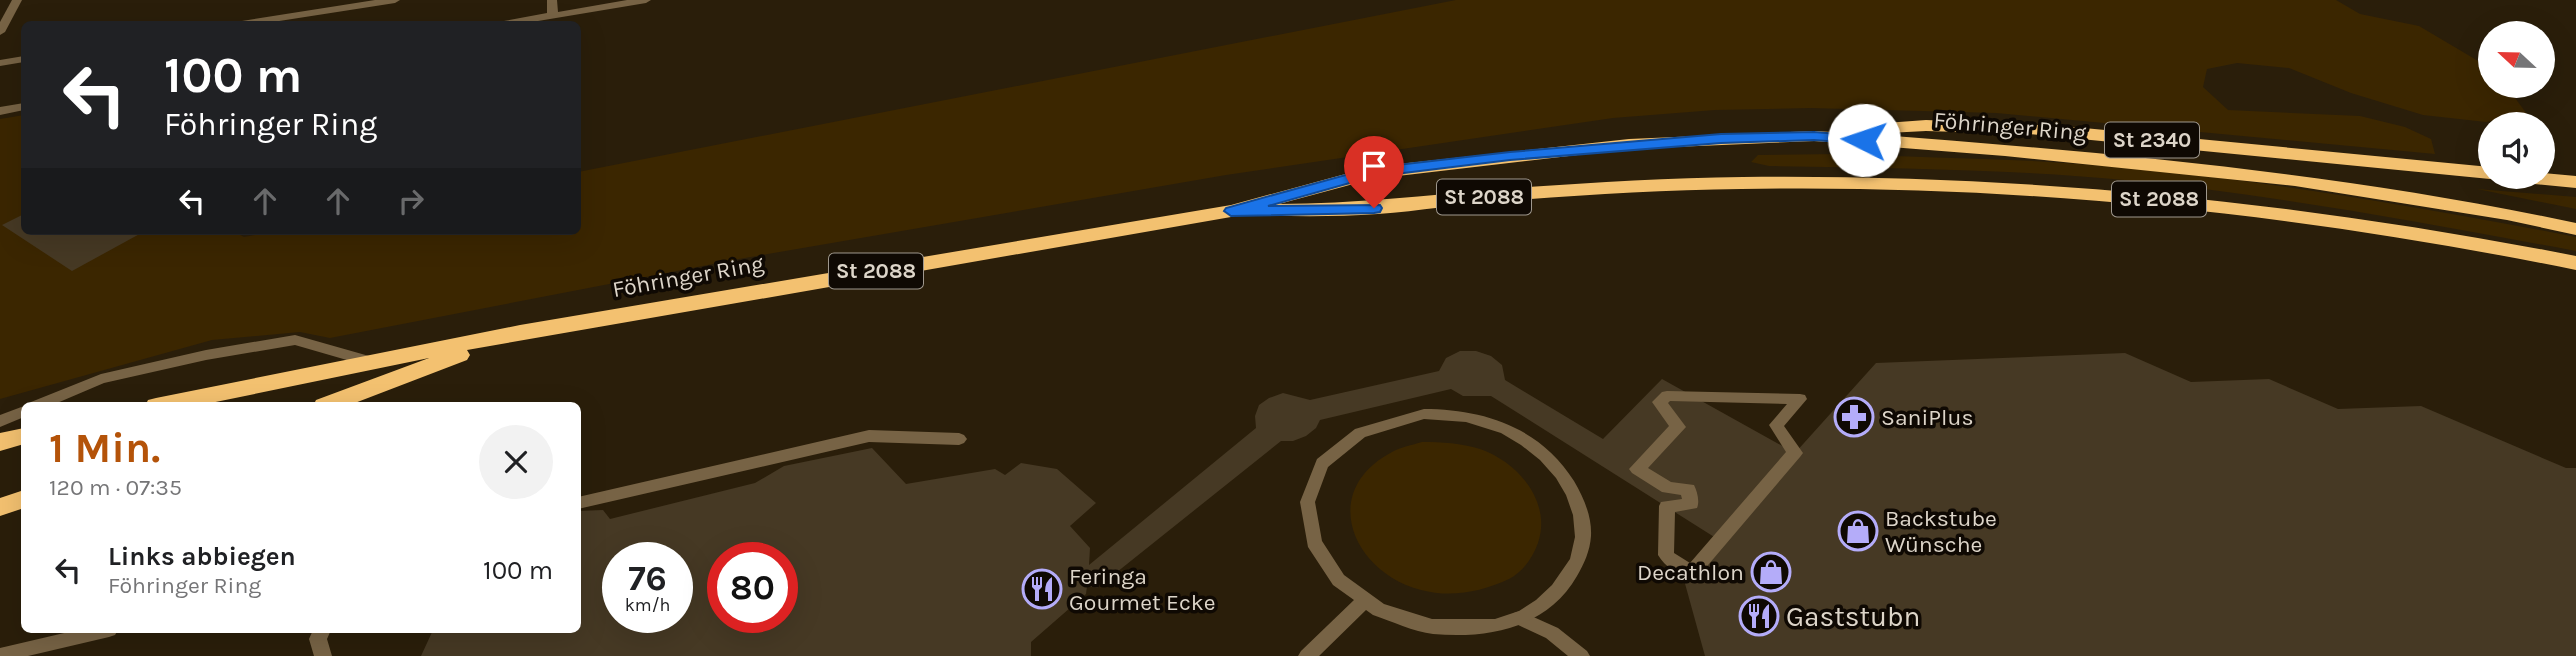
<!DOCTYPE html>
<html lang="de">
<meta charset="utf-8">
<style>
body{margin:0;font-family:Karla,sans-serif;background:#f2f2f2;color:#202124;height:100vh;display:flex;flex-direction:column;font-size:26px;white-space:nowrap}
*{box-sizing:border-box;margin:0}
p{font-size:23px;color:#757577}
.icon{flex:none;width:38px;height:38px;fill:none;stroke:currentColor;stroke-width:2;stroke-linecap:round;stroke-linejoin:round}
.map{position:relative;flex:1;overflow:hidden}
.details{position:absolute;left:21px;top:402px;width:560px;height:231px;display:flex;flex-direction:column;background:#fff;border-radius:10px;box-shadow:0 7px 28px #0002}
.details>*{flex:none}
.banner{position:absolute;left:21px;top:21px;width:560px;height:214px;border-radius:10px;box-shadow:0 7px 28px #0002;background:#202124;color:#fff;overflow:hidden}
.needle{width:46px;rotate:292deg}
.fabs{position:absolute;left:2478px;top:21px;display:grid;gap:14px}
.fabs a{display:grid;place-items:center;width:77px;height:77px;border-radius:50%;background:#fff;box-shadow:0 7px 28px #0002;font-size:35px}
.speed{position:absolute;left:602px;top:542px;display:flex;gap:14px;font-size:35px;font-weight:700;text-align:center}
.speed>*{display:grid;place-content:center;width:91px;height:91px;border-radius:50%;background:#fff;box-shadow:0 7px 28px #0002;line-height:1}
.speed small{font-size:18px;font-weight:400}
.speed .limit{border:10px solid #d22;background:#fff;color:#111}
.pin{position:absolute;display:grid;place-items:center;width:60px;height:60px;color:#fff;margin:-72px -30px;border-radius:50% 50% 50% 0;rotate:-45deg;box-shadow:0 0 7px #0007}
.pin .icon{rotate:45deg}
.me{position:absolute;width:77px;margin:-38px;rotate:274deg;stroke-linejoin:round;filter:drop-shadow(0 0 5px #0008)}
.turn{display:flex;align-items:center;gap:24px;height:147px;padding:0 28px;font-size:32px}
.turn .icon{width:91px;height:91px;stroke-width:2.5}
.turn b{display:block;font-size:49px;line-height:60px}
.lanes{display:flex;align-items:center;height:66px;padding:0 28px;background:#0003;justify-content:center;gap:35px;direction:ltr}
.lanes .off{opacity:.35}
.round{display:grid;place-items:center;flex:none;width:74px;height:74px;border-radius:37px;background:#f2f2f2}
.summary{display:flex;align-items:center;justify-content:space-between;height:119px;padding:0 28px}
h1{font-size:42px;font-weight:700;line-height:52px;color:#b45309}
ul{padding:0;list-style:none}
li{display:flex;align-items:center;gap:21px;height:98px;padding:0 28px}
li div{flex:1}
li b{display:block;font-size:26px}
li em{font-style:normal}
.map>svg:first-child{display:block}
.green{fill:#3b2600}
.building{fill:#463924;fill-rule:evenodd}
.lines{fill:none;stroke-linecap:round;stroke-linejoin:round}
.lane{fill:#776345;fill-rule:evenodd}
.street{fill:#776345;fill-rule:evenodd}
.highway{fill:#f3c170;fill-rule:evenodd}
.route{fill:#1a73e8;stroke:#114b97;stroke-width:2}
.labels{text-anchor:middle;stroke-width:7;stroke-linejoin:round;paint-order:stroke}
.shield{fill:#0f0903;stroke:#9f988e;stroke-width:2}
.shield-label{font-size:21px;font-weight:bold;fill:#ddd5c9}
.street-label{font-size:23px;fill:#ddd5c9;stroke:#0f0903}
.poi-label{font-size:23px;fill:#ddd5c9;stroke:#0f0903;text-anchor:start}
.near-poi-label{font-size:28px;fill:#ddd5c9;stroke:#0f0903;text-anchor:start}
</style>
<div class="map">
<svg width="2576" height="656" viewBox="0 0 2576 656">
<rect width="100%" height="100%" fill="#2a1e0a"/>
<g class="green">
<polygon points="1456,0 2336,0 2360,14 2419,26 2490,68 2490,86 2506,86 2527,114 2486,122 2423,115 2351,93 2289,68 2237,63 2207,69 2203,87 2228,110 2360,116 2405,127 2431,139 2435,154 1996,113 1810,108 1715,110 1613,118 1226,175 739,259 330,338 300,332 212,340 0,399 0,119 24,115 24,231 233,231 244,237 275,231 578,231 578,172"/>
<path d="M1839,154C1927,158 2016,158 2104,166C2262,179 2420,207 2576,237V251C2426,223 2276,195 2124,180C2007,169 1887,168 1769,166L1751,162L1758,155Z"/>
<polygon points="2477,189 2576,197 2576,209"/>
<path d="M1422,442C1442,442 1461,443 1480,449C1518,462 1552,502 1538,543C1533,557 1523,572 1509,579C1481,592 1451,598 1421,590C1352,572 1318,491 1392,452C1401,447 1412,445 1422,442Z"/>
</g>
<g class="building">
<polygon points="24,214 24,231 145,231 72,271 2,225"/>
<path d="M1460,351H1476L1491,356L1502,365L1505,380L1603,439L1662,379L1795,453L1876,363L2125,353L2191,382L2269,379L2338,409L2421,406L2566,468H2576V656H1705L1684,580L1719,540L1491,396H1463L1451,389L1320,420L1316,428L1306,436L1293,441H1281L1097,588L1087,586L1086,594L1031,642V656H421L433,630H578V511L603,510L610,519L755,483L784,466L872,448L906,484L995,469L1005,475L1021,463L1057,469L1096,503L1070,526L1090,548L1089,565L1256,428L1255,416L1259,405L1269,398L1283,393L1310,400L1439,371L1446,358ZM618,558H677V618H618ZM723,558H782V618H723Z"/>
</g>
<g class="lines">
<g class="lane">
<polygon points="12,0 22,0 5,32 0,35 0,22"/>
<polygon points="375,0 400,0 395,3 260,24 237,24 242,21"/>
<polygon points="547,0 557,0 558,12 627,0 651,0 646,3 520,24 499,24 504,21 547,13"/>
<polygon points="24,56 24,62 0,66 0,60"/>
<polygon points="24,103 24,110 0,115 0,107"/>
<polygon points="295,335 376,358 378,362 371,367 295,345 206,360 104,383 50,406 29,406 31,402 101,374 206,350"/>
<polygon points="24,406 24,417 0,427 0,415"/>
<polygon points="869,430 959,433 964,435 967,439 964,443 959,445 869,442 578,509 578,497"/>
<polygon points="1520,611 1558,628 1587,651 1590,656 1568,656 1546,638 1514,623 1512,618 1514,613"/>
<polygon points="77,630 118,630 115,635 109,637 28,656 0,656 0,648"/>
<polygon points="313,630 331,630 327,639 332,656 314,656 309,639"/>
</g>
<g class="street">
<path d="M1667,391L1800,394L1805,395L1807,399L1784,426L1803,453L1800,457L1697,578L1691,580C1678,575 1665,567 1658,555L1659,506L1661,502L1682,499L1681,495L1662,492L1632,473L1629,469L1669,426L1652,402L1662,392ZM1670,401L1787,404L1769,425L1786,452L1690,563L1674,553L1675,512L1697,508C1700,501 1697,491 1694,485L1671,482L1648,468L1686,427L1668,403Z"/>
<path d="M1424,409C1484,409 1541,428 1574,481C1584,498 1592,517 1591,536C1590,551 1584,564 1577,576C1547,628 1489,639 1433,634C1414,632 1391,621 1373,615L1366,610L1319,656H1298L1301,651L1354,600L1333,585L1308,547L1300,502L1317,459L1355,429ZM1424,419L1466,422L1501,433L1521,445L1540,460L1556,478L1566,495L1573,515L1575,537L1570,559L1552,585L1536,600L1519,611L1495,619H1432L1384,604L1344,575L1322,541L1315,502L1328,467L1365,437Z"/>
</g>
<g class="highway">
<path d="M1926,120L2063,126L2490,167V177H2497L2490,179L2029,134L1926,131L1868,134C2105,152 2343,173 2576,223V235L2507,220L2295,186L2005,156L1814,141L1629,149L1372,179L1279,204C1354,204 1427,195 1501,189C1582,183 1663,178 1743,177C2026,174 2299,202 2576,256V270C2300,214 2022,184 1741,189C1661,190 1582,195 1503,201C1461,204 1419,211 1378,214C1340,217 1302,216 1265,216L1256,210L1231,217L467,350L470,355L467,360L347,406H313L316,400L429,358L196,406H145L148,400L156,398L520,325L1231,205L1371,167L1629,139L1814,131L1851,133L1849,130L1852,126L1858,125Z"/>
<polygon points="2543,173 2576,176 2576,188 2524,183 2515,177 2543,177"/>
<polygon points="24,428 24,444 0,451 0,433"/>
<polygon points="24,490 24,508 0,516 0,498"/>
</g>
</g>
<polygon class="route" points="1814,132 1864,136 1871,140 1864,144 1814,140 1721,143 1510,160 1371,177 1268,206 1380,205 1382,208 1380,212 1374,213 1231,216 1224,211 1226,208 1371,168 1510,152 1721,134"/>
<defs>
<symbol id="pharmacy-ring" viewBox="-11 -11 22 22"><circle r="9.5" fill="#0f0903" stroke="#b4acf9" stroke-width="1.5"/><path d="M-2-6h4v4h4v4h-4v4h-4v-4h-4v-4h4Z" fill="#b4acf9"/></symbol>
<symbol id="shop-ring" viewBox="-11 -11 22 22"><circle r="9.5" fill="#0f0903" stroke="#b4acf9" stroke-width="1.5"/><path d="M-5-2.5h2.3a2.7 3.5 0 0 1 5.4 0H5L5.5 6h-11ZM-1.5-2.5h3a1.5 2.3 0 0 0-3 0Z" fill="#b4acf9"/></symbol>
<symbol id="restaurant-ring" viewBox="-11 -11 22 22"><circle r="9.5" fill="#0f0903" stroke="#b4acf9" stroke-width="1.5"/><path d="M-5-6h1v4h1v-4h1v4h1v-4h1v5L-1.5 .5V6h-2V.5L-5-1ZM5-6V6H3V1.5H1.5Q1.5-4 5-6Z" fill="#b4acf9"/></symbol>
</defs>
<g fill-rule="evenodd">
<use href="#pharmacy-ring" x="1832" y="395" width="44" height="44"/>
<use href="#shop-ring" x="1836" y="509" width="44" height="44"/>
<use href="#shop-ring" x="1749" y="550" width="44" height="44"/>
<use href="#restaurant-ring" x="1020" y="567" width="44" height="44"/>
<use href="#restaurant-ring" x="1737" y="594" width="44" height="44"/>
</g>
<g class="labels">
<g class="shield">
<rect x="2105" y="122.5" width="94" height="35" rx="5"/>
<rect x="1437" y="179.5" width="94" height="35" rx="5"/>
<rect x="2112" y="181.5" width="94" height="35" rx="5"/>
<rect x="829" y="253.5" width="94" height="35" rx="5"/>
</g>
<g class="shield-label">
<text x="2152" y="147">St 2340</text>
<text x="1484" y="204">St 2088</text>
<text x="2159" y="206">St 2088</text>
<text x="876" y="278">St 2088</text>
</g>
<g class="street-label">
<text transform="translate(2010 126) rotate(5)" y="8">Föhringer Ring</text>
<text transform="translate(688 276) rotate(-10)" y="8">Föhringer Ring</text>
</g>
<g class="poi-label">
<text x="1881" y="425">SaniPlus</text>
<text x="1885" y="526">Backstube<tspan x="1885" dy="26">Wünsche</tspan></text>
<text x="1744" y="580" text-anchor="end">Decathlon</text>
<text x="1069" y="584">Feringa<tspan x="1069" dy="26">Gourmet Ecke</tspan></text>
</g>
<g class="near-poi-label">
<text x="1786" y="626">Gaststubn</text>
</g>
</g>
</svg>
<div class="fabs">
<a><svg class="needle" viewBox="-14 -14 28 28"><path d="M0-13l5 13h-10z" fill="#e53935"/><path d="M0 13l5-13h-10z" fill="#757577"/></svg></a>
<a><svg class="icon" aria-label="sound" viewBox="0 0 24 24"><path d="M4 9h4l5-4v14l-5-4H4zM17 9q2 3 0 6"/></svg></a>
</div>
<div class="speed"><div>76<small>km/h</small></div><div class="limit">80</div></div>
<div class="pin" style="left:1374px;top:208px;background:#d93025"><svg class="icon" aria-label="arrive" viewBox="0 0 24 24"><path d="M6 21V4h12l-3 4 3 4H6"/></svg></div>
<svg class="me" style="left:1864px;top:140px" viewBox="-20 -20 40 40"><circle r="19" fill="#fff"/><path d="M0-13L10 11 0 6-10 11z" fill="#1a73e8"/></svg>
<div class="banner">
<div class="turn"><svg class="icon" aria-label="left" viewBox="0 0 24 24"><path d="M17 20v-9H6M10 6l-5 5 5 5"/></svg><div><b>100 m</b>Föhringer Ring</div></div>
<div class="lanes"><svg class="icon" aria-label="left" viewBox="0 0 24 24"><path d="M17 20v-9H6M10 6l-5 5 5 5"/></svg><svg class="icon off" aria-label="ahead" viewBox="0 0 24 24"><path d="M12 20V5M6 11l6-6 6 6"/></svg><svg class="icon off" aria-label="ahead" viewBox="0 0 24 24"><path d="M12 20V5M6 11l6-6 6 6"/></svg><svg class="icon off" aria-label="right" viewBox="0 0 24 24"><path d="M7 20v-9h11M14 6l5 5-5 5"/></svg></div>
</div>
<section class="details">
<div class="summary"><div><h1>1 Min.</h1><p>120 m · 07:35</p></div><a class="round"><svg class="icon" aria-label="close" viewBox="0 0 24 24"><path d="M6 6l12 12M18 6L6 18"/></svg></a></div>
<ul>
<li><svg class="icon" aria-label="left" viewBox="0 0 24 24"><path d="M17 20v-9H6M10 6l-5 5 5 5"/></svg><div><b>Links abbiegen</b><p>Föhringer Ring</p></div><em>100 m</em></li>
</ul>
</section>
</div>
